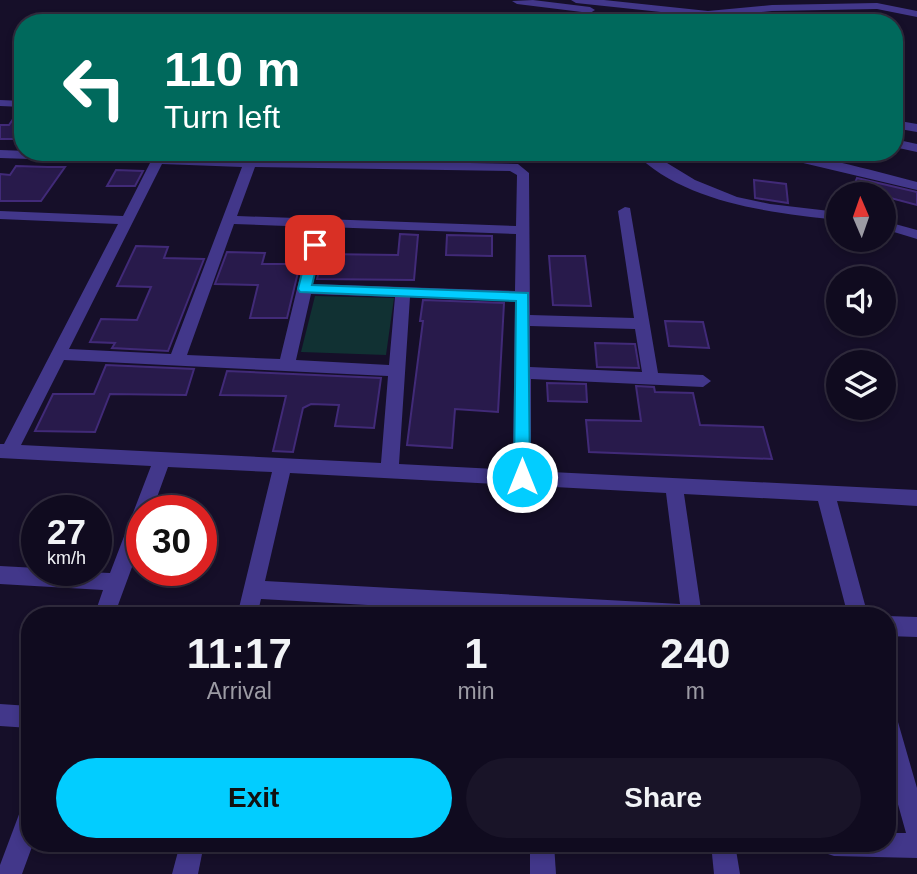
<!DOCTYPE html>
<style>
body{margin:0;font-family:Arial,sans-serif;background:#191428;color:#f1f3f6;height:100vh;display:flex;flex-direction:column;font-size:26px;white-space:nowrap}
*{box-sizing:border-box;margin:0}
p{font-size:23px;color:#9c9ba4}
.icon{flex:none;width:38px;height:38px;fill:none;stroke:currentColor;stroke-width:2;stroke-linecap:round;stroke-linejoin:round}
.map{position:relative;flex:1;overflow:hidden}
.drawer{position:absolute;left:21px;top:607px;width:875px;height:245px;display:flex;flex-direction:column;background:#100b1f;border-radius:28px;box-shadow:0 4px 10px #0003,0 0 0 2px #302b3d}
.drawer>*{flex:none}
.hud{position:absolute;left:14px;top:14px;width:889px;height:147px;border-radius:28px;box-shadow:0 4px 10px #0003,0 0 0 2px #302b3d;background:#00695c;color:#fff;overflow:hidden}
.needle{width:46px;rotate:358deg}
.fabs{position:absolute;left:826px;top:182px;display:grid;gap:14px}
.fabs a{display:grid;place-items:center;width:70px;height:70px;border-radius:50%;background:#100b1f;box-shadow:0 4px 10px #0003,0 0 0 2px #302b3d;font-size:35px}
.speed{position:absolute;left:21px;top:495px;display:flex;gap:14px;font-size:35px;font-weight:700;text-align:center}
.speed>*{display:grid;place-content:center;width:91px;height:91px;border-radius:50%;background:#100b1f;box-shadow:0 4px 10px #0003,0 0 0 2px #302b3d;line-height:1}
.speed small{font-size:18px;font-weight:400}
.speed .limit{border:10px solid #d22;background:#fff;color:#111}
.pin{position:absolute;display:grid;place-items:center;width:60px;height:60px;color:#fff;margin:-30px;border-radius:14px;box-shadow:0 4px 10px #0006}
.me{position:absolute;width:77px;margin:-38px;rotate:0deg;stroke-linejoin:round;filter:drop-shadow(0 0 5px #0008)}
.turn{display:flex;align-items:center;gap:24px;height:147px;padding:0 35px;font-size:32px}
.turn .icon{width:91px;height:91px;stroke-width:2.5}
.turn b{display:block;font-size:49px;line-height:60px}
.eta{display:flex;justify-content:space-evenly;align-items:center;height:119px;text-align:center}
.eta b{font-size:42px;font-weight:600;line-height:49px}
.cta{display:flex;gap:14px;margin-top:auto;padding:14px 35px}
.cta a{flex:1;height:80px;border-radius:42px;background:#02cdff;color:#111;font-size:28px;font-weight:600;line-height:80px;text-align:center}
.cta a+a{background:#191428;color:#f1f3f6}
.map>svg:first-child{display:block}
.green{fill:#113133}
.building{fill:#281a4b;stroke:#412a78;stroke-width:2}
.lines{fill:none;stroke-linecap:round;stroke-linejoin:round}
.minor{fill:#42378a;fill-rule:evenodd}
.route{fill:#02cdff;stroke:#0185a6;stroke-width:2}
</style>
<div class="map">
<svg width="917" height="874" viewBox="0 0 917 874">
<rect width="100%" height="100%" fill="#160f29"/>
<polygon class="green" points="315,296 394,298 386,355 301,352"/>
<g class="building">
<polygon points="20,109 23,110 23,139 0,139 0,125 9,125"/>
<polygon points="16,166 48,167 65,167 41,201 0,201 0,174 10,175"/>
<polygon points="116,170 143,171 135,186 107,186"/>
<polygon points="857,178 917,192 917,205 853,188"/>
<polygon points="754,180 786,184 788,203 755,198"/>
<polygon points="400,234 418,235 414,280 317,279 323,254 398,255"/>
<polygon points="447,235 492,236 492,256 446,255"/>
<polygon points="136,246 168,247 164,258 204,259 168,351 112,348 115,343 90,342 101,319 137,320 151,287 117,286"/>
<polygon points="227,252 265,253 262,264 300,264 287,318 250,318 258,285 215,284"/>
<polygon points="549,256 585,256 591,306 553,305"/>
<polygon points="423,300 504,303 498,412 455,409 452,448 407,445 423,321 420,321"/>
<polygon points="665,321 703,322 709,348 669,346"/>
<polygon points="595,343 635,344 639,368 597,367"/>
<polygon points="106,365 194,369 186,395 110,394 95,432 35,431 53,394 94,394"/>
<polygon points="227,371 381,378 374,428 335,426 339,405 311,404 303,408 293,452 273,451 286,396 220,395"/>
<polygon points="547,383 586,384 587,402 548,401"/>
<polygon points="636,386 654,387 655,392 693,393 700,425 763,427 772,459 589,452 586,420 641,421"/>
</g>
<g class="lines">
<g class="minor">
<polygon points="533,0 590,7 595,10 590,13 517,4 512,1"/>
<polygon points="571,0 604,0 708,11 772,5 877,3 917,11 917,17 877,9 772,11 708,17 576,3"/>
<polygon points="777,15 782,18 781,20 741,23"/>
<polygon points="0,100 23,101 23,107 0,106"/>
<polygon points="894,120 917,124 917,132 894,128"/>
<polygon points="894,139 917,144 917,152 894,147"/>
<path d="M0,150L250,159L518,164L529,173L530,315L634,318L618,211L625,207L630,208L658,373L703,375L711,381L703,387L531,379V471L917,490V506L837,501L868,616H848L818,501L684,494L702,616H563L261,599L257,616H237L272,472L168,467L152,511H142V540L114,616H94L103,590L0,584V566L37,568V570L110,573L151,466L0,458V444H4L118,224L0,219V211L123,216L150,163L0,158ZM162,164L242,167L171,354L69,349ZM255,167L510,171L517,175L516,226L237,216ZM234,224L312,227L280,359L187,355ZM326,227L516,234L515,291L313,284ZM311,294L395,297L389,365L296,360ZM410,297L515,301L513,470L399,464ZM530,326L635,329L642,372L530,367ZM64,360L388,376L381,463L21,445ZM290,473L666,493L680,604L265,581Z"/>
<path d="M634,152H649L695,180L737,197L770,204L838,212V220C772,213 683,203 634,152Z"/>
<path d="M757,152C811,152 865,169 917,182V190Z"/>
<polygon points="884,221 917,230 917,239 884,229"/>
<polygon points="887,616 917,617 917,637 887,636"/>
<polygon points="0,704 30,706 30,728 0,726"/>
<polygon points="887,711 895,714 898,722 917,788 917,858 834,856 825,853 822,844 887,844 887,833 906,833 887,765"/>
<polygon points="30,806 30,844 33,844 22,874 0,874 0,865 21,809"/>
<polygon points="180,844 204,844 198,874 172,874"/>
<polygon points="530,844 554,844 556,874 530,874"/>
<polygon points="711,844 735,844 740,874 714,874"/>
</g>
</g>
<polygon class="route" points="315,241 322,245 312,285 528,293 530,477 528,482 516,482 514,477 516,301 300,292 298,289 309,245"/>
</svg>
<div class="fabs">
<a><svg class="needle" viewBox="-14 -14 28 28"><path d="M0-13l5 13h-10z" fill="#e53935"/><path d="M0 13l5-13h-10z" fill="#9c9ba4"/></svg></a>
<a><svg class="icon" aria-label="sound" viewBox="0 0 24 24"><path d="M4 9h4l5-4v14l-5-4H4zM17 9q2 3 0 6"/></svg></a>
<a><svg class="icon" aria-label="layers" viewBox="0 0 24 24"><path d="M12 4l9 5-9 5-9-5zM3 14l9 5 9-5"/></svg></a>
</div>
<div class="speed"><div>27<small>km/h</small></div><div class="limit">30</div></div>
<div class="pin" style="left:315px;top:245px;background:#d93025"><svg class="icon" aria-label="arrive" viewBox="0 0 24 24"><path d="M6 21V4h12l-3 4 3 4H6"/></svg></div>
<svg class="me" style="left:522px;top:477px" viewBox="-20 -20 40 40"><circle r="17" fill="#02cdff" stroke="#fff" stroke-width="3"/><path d="M0-11L8 9 0 5-8 9z" fill="#fff"/></svg>
<div class="hud">
<div class="turn"><svg class="icon" aria-label="left" viewBox="0 0 24 24"><path d="M17 20v-9H6M10 6l-5 5 5 5"/></svg><div><b>110 m</b>Turn left</div></div>
</div>
<section class="drawer">
<div class="eta">
<div><b>11:17</b><p>Arrival</p></div>
<div><b>1</b><p>min</p></div>
<div><b>240</b><p>m</p></div>
</div>
<div class="cta"><a>Exit</a><a>Share</a></div>
</section>
</div>
